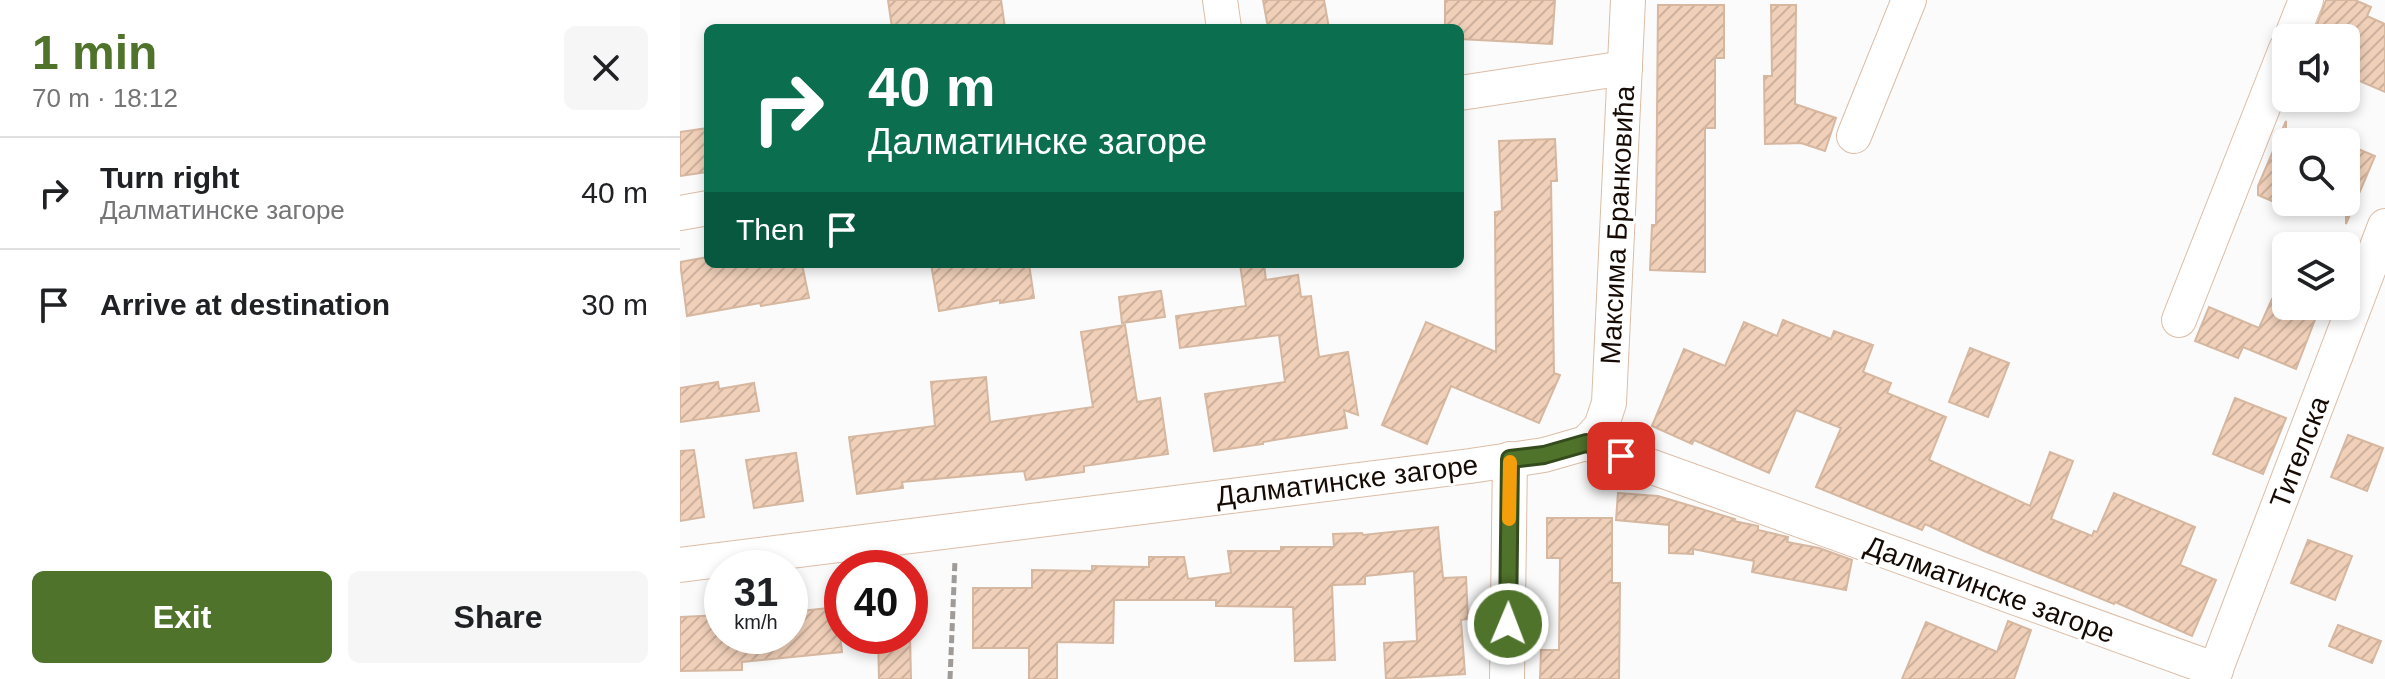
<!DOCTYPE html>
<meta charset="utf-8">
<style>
body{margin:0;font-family:Helvetica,sans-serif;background:#f6f6f6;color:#202124;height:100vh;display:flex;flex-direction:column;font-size:30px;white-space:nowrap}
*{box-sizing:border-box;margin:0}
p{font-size:26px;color:#757577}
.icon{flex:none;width:44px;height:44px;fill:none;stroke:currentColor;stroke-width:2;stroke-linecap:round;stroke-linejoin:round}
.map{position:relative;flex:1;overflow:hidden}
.side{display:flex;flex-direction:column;background:#fff;width:680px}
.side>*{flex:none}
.guide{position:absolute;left:24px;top:24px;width:760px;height:244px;border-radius:12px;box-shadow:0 4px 12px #0003;background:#0b6e4f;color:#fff;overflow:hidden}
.buttons{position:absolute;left:1592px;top:24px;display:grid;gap:16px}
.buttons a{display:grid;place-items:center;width:88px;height:88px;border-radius:12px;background:#fff;box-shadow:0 4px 12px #0003;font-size:40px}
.speed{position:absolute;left:24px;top:550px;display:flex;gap:16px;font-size:40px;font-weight:700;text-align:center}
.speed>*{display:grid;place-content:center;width:104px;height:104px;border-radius:50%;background:#fff;box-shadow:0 4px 12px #0003;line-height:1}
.speed small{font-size:20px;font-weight:400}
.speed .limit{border:12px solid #d22;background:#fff;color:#111}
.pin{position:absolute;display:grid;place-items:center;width:68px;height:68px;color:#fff;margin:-34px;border-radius:16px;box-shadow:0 4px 12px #0006}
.me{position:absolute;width:88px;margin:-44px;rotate:1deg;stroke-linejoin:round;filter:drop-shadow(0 0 6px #0008)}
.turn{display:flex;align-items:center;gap:28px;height:168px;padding:0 32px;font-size:36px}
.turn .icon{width:104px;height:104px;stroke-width:2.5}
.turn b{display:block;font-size:56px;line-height:68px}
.then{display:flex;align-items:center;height:76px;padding:0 32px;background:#0003;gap:16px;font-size:30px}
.round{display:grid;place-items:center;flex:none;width:84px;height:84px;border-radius:12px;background:#f6f6f6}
.summary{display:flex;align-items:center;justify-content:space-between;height:136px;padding:0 32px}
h1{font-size:48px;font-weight:700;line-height:60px;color:#50732c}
.action{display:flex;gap:16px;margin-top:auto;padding:16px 32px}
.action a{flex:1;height:92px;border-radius:12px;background:#50732c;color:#fff;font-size:32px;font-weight:700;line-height:92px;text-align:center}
.action a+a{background:#f6f6f6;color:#202124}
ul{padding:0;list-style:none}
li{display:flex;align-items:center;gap:24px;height:112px;padding:0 32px;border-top:2px solid #e0e0e0}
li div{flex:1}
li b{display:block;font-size:30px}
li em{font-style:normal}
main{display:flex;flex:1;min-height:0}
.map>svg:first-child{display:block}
.building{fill:url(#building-hatch);stroke:#d6b7a0;stroke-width:2}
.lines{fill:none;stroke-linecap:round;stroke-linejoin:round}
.minor-casing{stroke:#dcbda6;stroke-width:36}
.path{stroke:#9f9b98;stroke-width:5;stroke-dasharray:8 4;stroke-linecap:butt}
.minor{stroke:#fff;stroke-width:34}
.route-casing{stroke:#344b1d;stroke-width:20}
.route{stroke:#50732c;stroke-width:14}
.slow{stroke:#f59e0b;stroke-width:14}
.labels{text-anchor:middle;stroke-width:6;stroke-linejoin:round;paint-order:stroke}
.street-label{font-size:28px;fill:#160b04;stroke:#fff}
</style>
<main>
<section class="side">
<div class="summary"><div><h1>1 min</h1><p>70 m · 18:12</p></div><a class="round"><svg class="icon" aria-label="close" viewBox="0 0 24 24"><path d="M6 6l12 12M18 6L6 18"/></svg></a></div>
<ul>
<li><svg class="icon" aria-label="right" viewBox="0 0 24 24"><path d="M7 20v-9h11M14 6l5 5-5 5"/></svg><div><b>Turn right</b><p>Далматинске загоре</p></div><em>40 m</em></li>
<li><svg class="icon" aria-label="arrive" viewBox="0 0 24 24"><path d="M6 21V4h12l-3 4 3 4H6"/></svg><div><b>Arrive at destination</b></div><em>30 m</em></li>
</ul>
<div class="action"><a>Exit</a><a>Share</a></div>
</section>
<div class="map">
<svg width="1705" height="679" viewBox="0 0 1705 679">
<defs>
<pattern id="building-hatch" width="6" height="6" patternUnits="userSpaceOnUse" patternTransform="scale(2)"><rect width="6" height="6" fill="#f0d0b9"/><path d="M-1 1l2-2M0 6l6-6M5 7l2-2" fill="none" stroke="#cdb19d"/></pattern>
</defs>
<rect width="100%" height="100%" fill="#fbfbfb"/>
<g class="building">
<polygon points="208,0 321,0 325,28 212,28"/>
<polygon points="583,0 644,0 649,28 588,28"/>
<polygon points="765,0 875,0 872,44 780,39 780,28 765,28"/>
<polygon points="1646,0 1675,0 1691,7 1687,16 1705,24 1705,92 1666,75 1666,38 1632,38"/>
<polygon points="978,5 1044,5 1044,58 1035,58 1035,128 1025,128 1025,272 970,270 972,225 976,225"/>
<polygon points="1091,5 1116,5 1115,104 1156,118 1145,151 1121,143 1085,144 1084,76 1092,76"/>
<polygon points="1606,121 1606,207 1578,195 1578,186"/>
<polygon points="28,128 28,172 0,176 0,132"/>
<polygon points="875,139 877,181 871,181 874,373 880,375 859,423 771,386 747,444 702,425 746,322 816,352 815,212 822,211 819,141"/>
<polygon points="1666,144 1695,156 1666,224"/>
<polygon points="28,257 28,264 122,264 129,298 81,306 80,303 7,316 0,262"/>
<polygon points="251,264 349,264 354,298 320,303 320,300 259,311"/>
<polygon points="560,264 584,264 586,280 618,275 621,297 631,296 639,357 668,352 678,415 664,410 667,428 583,442 583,444 534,451 525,394 605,382 599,335 500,348 496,316 566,306"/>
<polygon points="481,291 485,317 442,323 439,297"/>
<polygon points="1592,299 1636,317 1616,369 1563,347 1558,358 1515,341 1529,307 1579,328"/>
<polygon points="1103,320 1151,339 1154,331 1193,345 1183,372 1211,383 1207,393 1266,417 1249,460 1350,506 1370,452 1393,461 1371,519 1412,536 1414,531 1417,532 1434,493 1515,527 1500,565 1536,580 1512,636 1435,602 1434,604 1304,551 1245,524 1242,530 1136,487 1161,428 1116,410 1089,473 1014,440 1012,444 972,426 1004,349 1045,366 1064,322 1097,336"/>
<polygon points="445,325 457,402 480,398 488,454 404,466 404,472 346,480 344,471 222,482 223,488 177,494 169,437 255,426 251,382 306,377 310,422 413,407 401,332"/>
<polygon points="1290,348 1329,363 1308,417 1269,402"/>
<polygon points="38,382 39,389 74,383 79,411 0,422 0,388"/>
<polygon points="1555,398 1606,418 1583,474 1533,454"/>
<polygon points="1668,435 1703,448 1687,491 1651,477"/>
<polygon points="14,450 24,517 0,521 0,451"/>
<polygon points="116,453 123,501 74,508 66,460"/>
<polygon points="938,493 978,496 1055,519 1054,521 1078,526 1078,530 1108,537 1107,542 1139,548 1172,560 1166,590 1072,572 1074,561 1013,549 1013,554 989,553 989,525 936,520"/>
<polygon points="867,518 932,518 932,583 940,583 939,679 860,679 861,650 879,650 880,558 867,558"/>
<polygon points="758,527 763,578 786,577 788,619 781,620 785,674 706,679 704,643 737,641 734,571 685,576 685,584 652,585 655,660 615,661 613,607 536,606 536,600 434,600 433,643 377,642 377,679 349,679 349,648 293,648 293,588 352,588 352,570 412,571 412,566 469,567 469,557 504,557 508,579 551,573 548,551 601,551 601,547 654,547 653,534 682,533 683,535"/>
<polygon points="1628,540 1672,556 1655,600 1611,583"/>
<polygon points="157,607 162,652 62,662 62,670 0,671 0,617 42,615 42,636 115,636 112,612"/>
<polygon points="1328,621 1351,630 1334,679 1222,679 1246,622 1317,652"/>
<polygon points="1658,625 1701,641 1692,663 1649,646"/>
<polygon points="198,636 230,636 231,679 199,679"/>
</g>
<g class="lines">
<defs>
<g id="minor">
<polyline points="540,0 544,28"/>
<polyline points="1611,38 1626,0"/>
<polyline points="780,93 945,68"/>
<polyline points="1174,136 1229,0"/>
<polyline points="0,213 28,208"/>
<polyline points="1499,320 1606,49"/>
<polyline points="906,443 921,427 929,403 948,0"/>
<polyline points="0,565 790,466 864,455 906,443 1536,670"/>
<polyline points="827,679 830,459"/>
<polyline points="1532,679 1705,226"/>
</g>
</defs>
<use href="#minor" class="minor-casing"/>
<polyline class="path" points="270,679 275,560"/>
<use href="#minor" class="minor"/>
</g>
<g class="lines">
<defs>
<polyline id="route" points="828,624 830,459 864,455 906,443 941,456"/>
</defs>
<use href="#route" class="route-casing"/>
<use href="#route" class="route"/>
<polyline class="slow" points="829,519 830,462"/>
</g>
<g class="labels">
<g class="street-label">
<text transform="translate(937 225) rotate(-87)" y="10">Максима Бранковића</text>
<text transform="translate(1619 452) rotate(-69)" y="10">Тителска</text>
<text transform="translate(667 480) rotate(-7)" y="10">Далматинске загоре</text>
<text transform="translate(1310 589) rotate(20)" y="10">Далматинске загоре</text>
</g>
</g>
</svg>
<div class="buttons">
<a><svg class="icon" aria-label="sound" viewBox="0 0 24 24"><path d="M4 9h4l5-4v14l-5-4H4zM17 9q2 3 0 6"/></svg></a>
<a><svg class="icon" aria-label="search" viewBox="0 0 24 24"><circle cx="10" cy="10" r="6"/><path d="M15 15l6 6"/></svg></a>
<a><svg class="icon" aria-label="layers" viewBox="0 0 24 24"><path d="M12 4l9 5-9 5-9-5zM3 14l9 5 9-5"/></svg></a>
</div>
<div class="speed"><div>31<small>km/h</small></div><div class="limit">40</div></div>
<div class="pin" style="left:941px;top:456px;background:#d93025"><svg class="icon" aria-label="arrive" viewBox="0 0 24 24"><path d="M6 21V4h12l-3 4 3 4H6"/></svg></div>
<svg class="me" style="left:828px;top:624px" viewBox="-20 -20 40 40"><circle r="17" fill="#50732c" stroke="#fff" stroke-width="3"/><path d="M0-11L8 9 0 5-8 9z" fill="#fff"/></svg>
<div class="guide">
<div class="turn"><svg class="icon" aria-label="right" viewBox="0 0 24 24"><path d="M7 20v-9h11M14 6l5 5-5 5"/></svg><div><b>40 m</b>Далматинске загоре</div></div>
<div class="then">Then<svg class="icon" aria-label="arrive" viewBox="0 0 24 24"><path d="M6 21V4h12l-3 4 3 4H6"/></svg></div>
</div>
</div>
</main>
